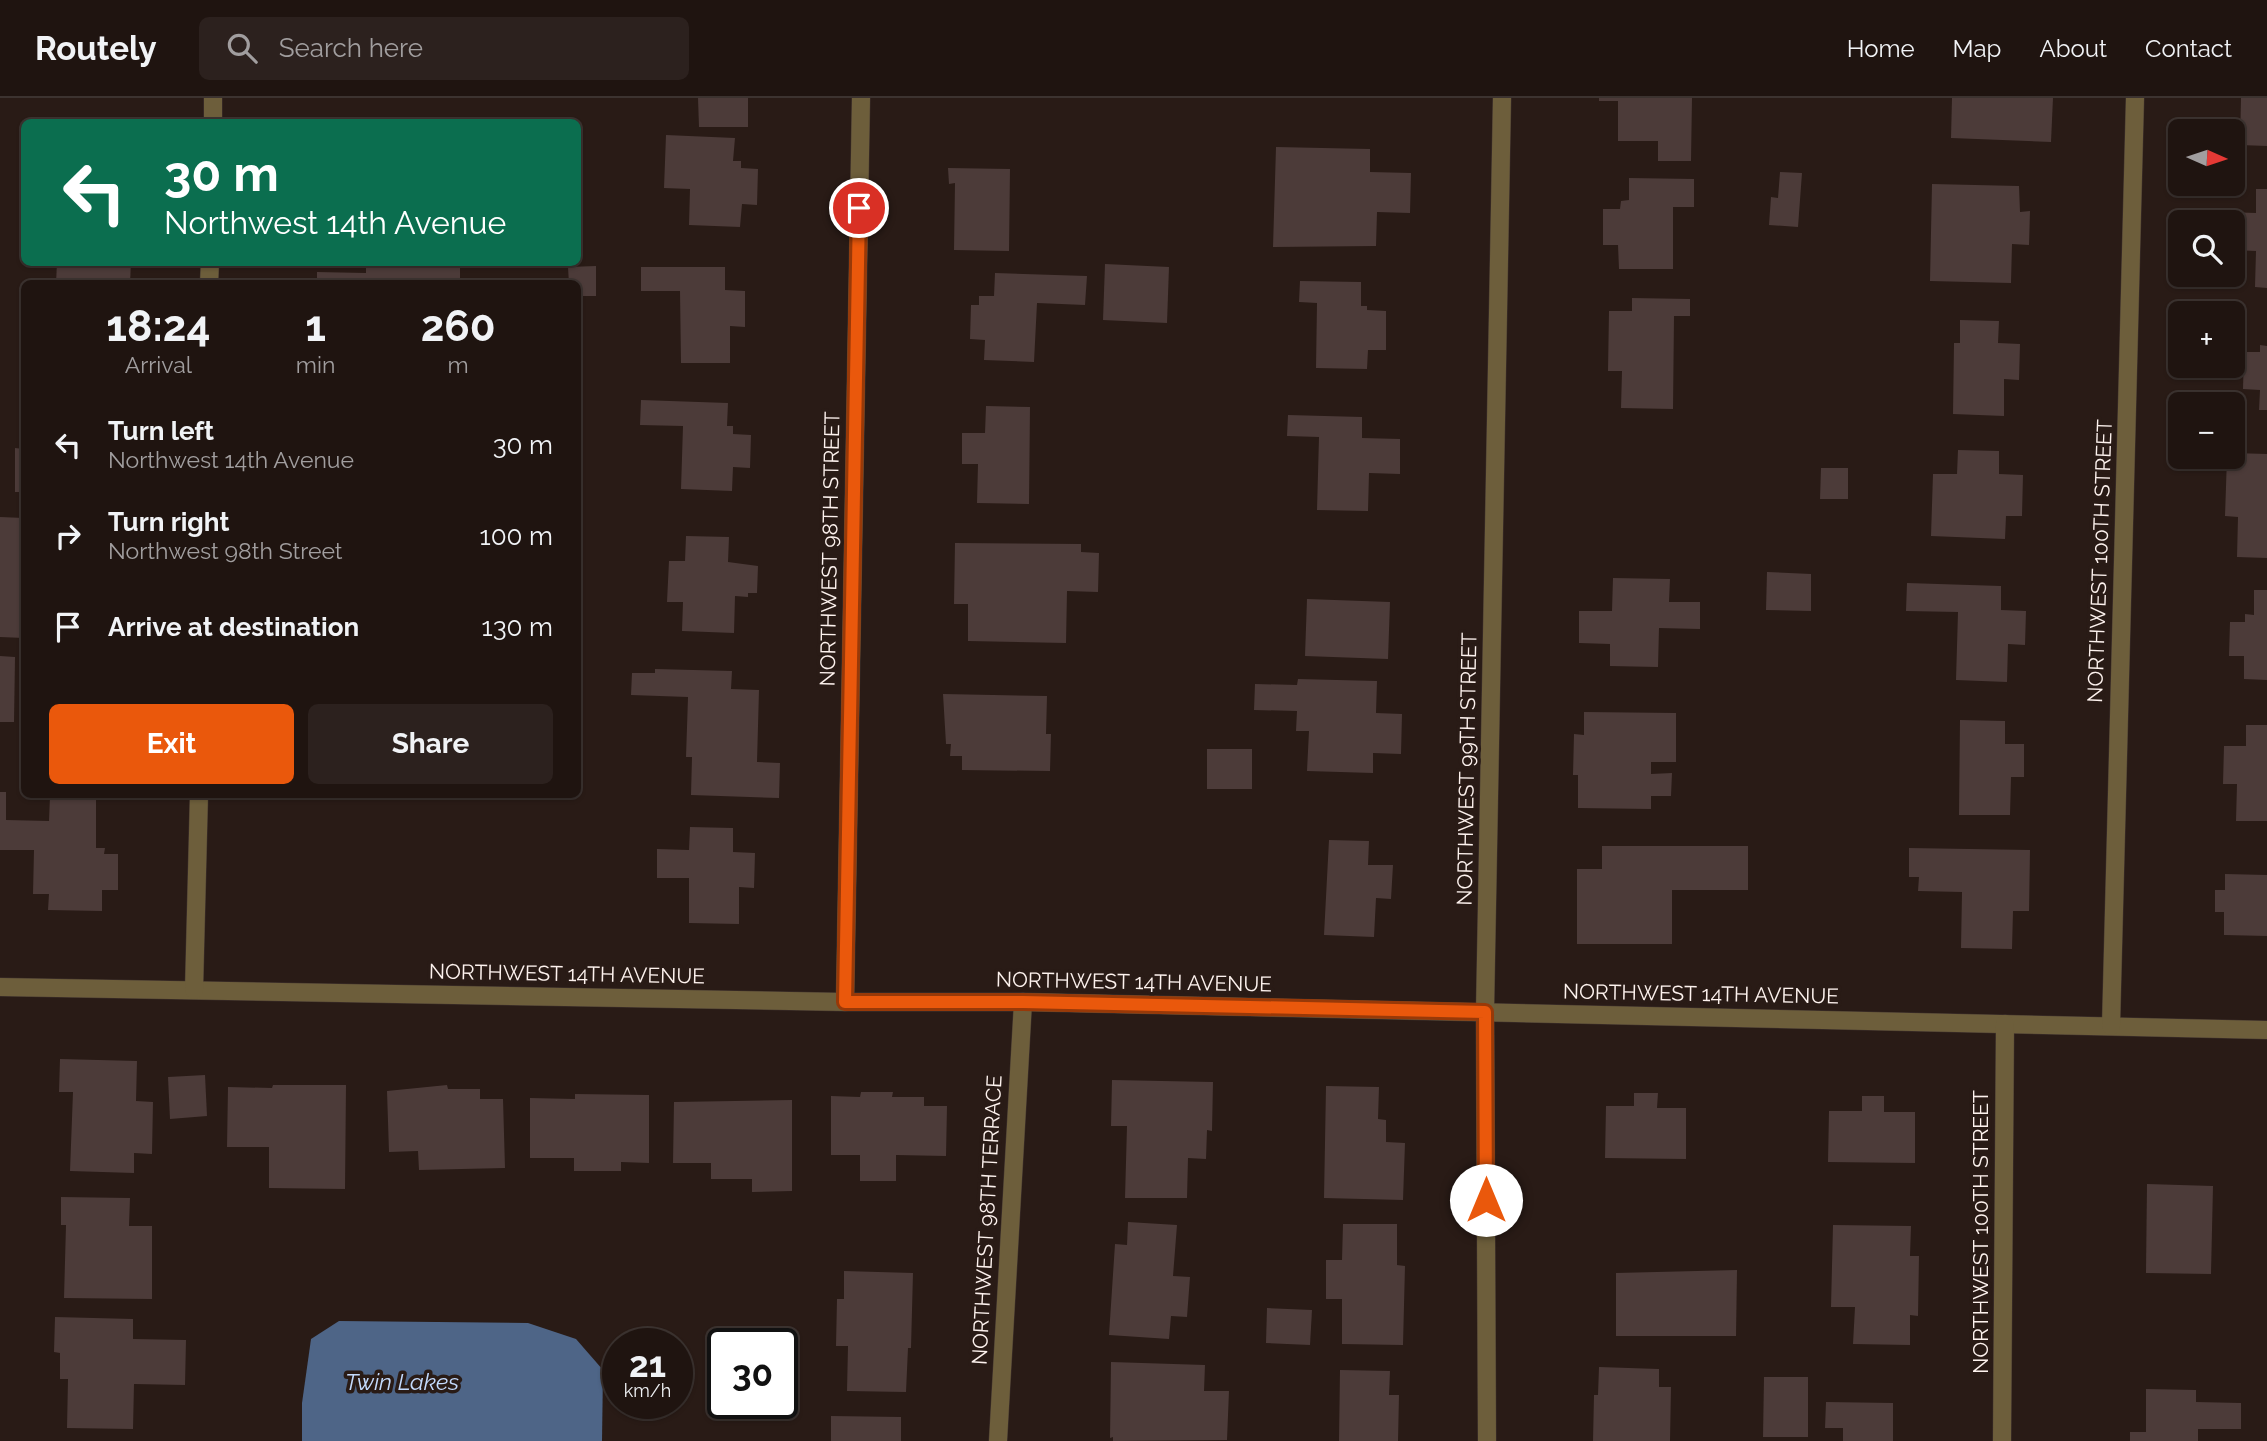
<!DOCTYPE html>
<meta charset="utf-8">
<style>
body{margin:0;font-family:Raleway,sans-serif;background:#2c211e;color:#f1f3f6;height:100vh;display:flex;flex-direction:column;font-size:26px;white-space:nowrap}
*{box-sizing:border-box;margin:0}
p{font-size:23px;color:#a19e9f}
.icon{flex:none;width:38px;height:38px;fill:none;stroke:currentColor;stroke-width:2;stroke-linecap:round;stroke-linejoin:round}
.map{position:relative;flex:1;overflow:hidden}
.details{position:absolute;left:21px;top:182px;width:560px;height:518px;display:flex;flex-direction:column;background:#1f1410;border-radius:10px;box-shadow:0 2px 5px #0004,0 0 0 2px #3c3330}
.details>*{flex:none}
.guide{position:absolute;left:21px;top:21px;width:560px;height:147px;border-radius:10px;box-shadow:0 2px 5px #0004,0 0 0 2px #3c3330;background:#0b6e4f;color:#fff;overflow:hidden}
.needle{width:46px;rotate:93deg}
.controls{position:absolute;left:2168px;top:21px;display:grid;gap:14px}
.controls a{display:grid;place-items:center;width:77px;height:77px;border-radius:10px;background:#1f1410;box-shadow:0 2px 5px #0004,0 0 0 2px #3c3330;font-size:35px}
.speed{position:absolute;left:602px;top:1230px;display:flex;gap:14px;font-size:35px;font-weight:700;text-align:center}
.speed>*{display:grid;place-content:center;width:91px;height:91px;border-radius:50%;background:#1f1410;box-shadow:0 2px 5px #0004,0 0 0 2px #3c3330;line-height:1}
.speed small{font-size:18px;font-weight:400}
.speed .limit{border:4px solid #111;border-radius:10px;background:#fff;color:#111}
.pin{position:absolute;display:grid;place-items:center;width:60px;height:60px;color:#fff;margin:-30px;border:4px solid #fff;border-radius:50%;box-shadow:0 2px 7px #0007}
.me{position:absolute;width:77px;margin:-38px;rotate:0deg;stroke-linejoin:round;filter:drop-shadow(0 0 5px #0008)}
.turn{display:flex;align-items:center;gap:24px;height:147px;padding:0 28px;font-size:32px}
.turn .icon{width:91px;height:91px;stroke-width:2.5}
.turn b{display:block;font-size:49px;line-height:60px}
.eta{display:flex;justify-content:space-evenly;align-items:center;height:119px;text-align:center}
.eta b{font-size:42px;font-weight:700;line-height:49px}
.action{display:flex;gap:14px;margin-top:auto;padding:14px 28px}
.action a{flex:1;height:80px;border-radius:10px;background:#ea580c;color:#fff;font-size:28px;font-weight:700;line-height:80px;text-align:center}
.action a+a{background:#2c211e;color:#f1f3f6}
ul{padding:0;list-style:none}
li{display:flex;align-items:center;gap:21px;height:91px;padding:0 28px}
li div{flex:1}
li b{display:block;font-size:26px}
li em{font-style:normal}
header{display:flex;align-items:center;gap:42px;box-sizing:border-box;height:98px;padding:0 35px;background:#1f1410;border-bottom:2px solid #3c3330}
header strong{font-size:33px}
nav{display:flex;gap:38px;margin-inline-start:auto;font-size:24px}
.search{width:490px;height:63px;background:#2c211e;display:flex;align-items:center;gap:18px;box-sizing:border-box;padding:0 24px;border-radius:10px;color:#a19e9f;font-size:26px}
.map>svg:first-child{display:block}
.water{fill:#4e6587}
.building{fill:#4c3b39}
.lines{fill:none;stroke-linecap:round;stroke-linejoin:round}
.street-casing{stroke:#423530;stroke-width:19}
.street{stroke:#6d5e3b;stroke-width:18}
.route-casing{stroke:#983908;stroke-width:18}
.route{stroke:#ea580c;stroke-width:12}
.labels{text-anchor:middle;stroke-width:7;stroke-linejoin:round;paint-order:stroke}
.street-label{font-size:21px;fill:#fdf2ee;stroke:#291b16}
.water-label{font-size:23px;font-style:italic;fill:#c4dbfe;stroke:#291b16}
</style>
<header>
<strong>Routely</strong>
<div class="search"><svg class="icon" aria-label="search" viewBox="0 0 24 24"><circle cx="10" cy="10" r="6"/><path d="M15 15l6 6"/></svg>Search here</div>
<nav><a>Home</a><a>Map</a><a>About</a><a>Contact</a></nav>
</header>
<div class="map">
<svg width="2267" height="1343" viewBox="0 0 2267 1343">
<rect width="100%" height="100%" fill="#291b16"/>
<polygon class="water" points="339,1223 528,1225 576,1241 603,1272 602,1343 302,1343 302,1305 311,1241"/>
<g class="building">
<polygon points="698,0 748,0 748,29 699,29"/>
<polygon points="1599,0 1692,0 1691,63 1658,63 1658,43 1618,43 1618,3 1599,3"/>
<polygon points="1952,0 2053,0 2051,44 1951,40"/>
<polygon points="2241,0 2267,0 2267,48 2240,47"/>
<polygon points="666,37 735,40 733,63 741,63 741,70 758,71 757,107 742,106 740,129 689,127 690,91 664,90"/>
<polygon points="1276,49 1370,51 1370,74 1411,75 1410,115 1377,114 1376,148 1273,149"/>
<polygon points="948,70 1010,71 1009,153 954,152 955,85 949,86"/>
<polygon points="1780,74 1802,75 1798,129 1769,127 1771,99 1778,100"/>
<polygon points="1629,80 1694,81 1694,109 1673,109 1673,171 1619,171 1618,147 1603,147 1603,111 1620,111 1621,103 1629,102"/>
<polygon points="1932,86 2019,88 2020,114 2030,113 2029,147 2012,146 2011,185 1930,183"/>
<polygon points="2256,91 2267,91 2267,190 2255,189 2256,153 2233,152 2233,124 2227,124 2227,114 2256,115"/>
<polygon points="57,164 131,164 130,186 56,186"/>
<polygon points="366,164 460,165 460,186 317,186 317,174 366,175"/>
<polygon points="1105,166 1169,169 1167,225 1103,222"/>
<polygon points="596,168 596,198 578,198 578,186 569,186 568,169"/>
<polygon points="641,169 725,169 725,192 745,193 745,229 730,228 730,265 681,265 680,193 641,193"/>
<polygon points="995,175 1087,178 1085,207 1037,205 1034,264 984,262 985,242 970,241 971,207 979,207 979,198 994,198"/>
<polygon points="1300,183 1361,184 1361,208 1367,208 1367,212 1386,213 1386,252 1368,252 1367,271 1316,270 1317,205 1299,204"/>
<polygon points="1632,200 1690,201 1690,218 1674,218 1673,311 1621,310 1622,273 1608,273 1609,213 1632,213"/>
<polygon points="1960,222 1999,223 1998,245 2020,246 2019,282 2004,281 2004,318 1953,316 1954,245 1960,245"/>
<polygon points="2260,247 2267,248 2267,312 2259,312 2260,292 2243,291 2244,254 2260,254"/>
<polygon points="641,302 728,305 727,328 733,328 733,336 751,337 750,370 733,369 732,393 681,391 683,328 640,327"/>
<polygon points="986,308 1030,309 1029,406 977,405 978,366 962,366 962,335 985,335"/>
<polygon points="1288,317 1362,319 1362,340 1400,341 1400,376 1369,375 1368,413 1317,412 1319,339 1287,338"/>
<polygon points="15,350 24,351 24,394 15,394"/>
<polygon points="1958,352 1999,353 1999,376 2023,377 2022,418 2006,418 2005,441 1931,438 1933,376 1957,376"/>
<polygon points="2233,355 2267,356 2267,460 2237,459 2238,419 2225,418 2227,359 2233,359"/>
<polygon points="1821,370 1848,370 1848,401 1820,401"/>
<polygon points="0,419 24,420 24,540 0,539"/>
<polygon points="686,438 729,439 728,464 758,468 757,495 748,495 748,499 735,498 734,535 682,533 683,504 667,504 669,463 685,463"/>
<polygon points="955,445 1081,446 1081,454 1099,455 1098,494 1067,493 1066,545 968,543 968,506 954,506"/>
<polygon points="1767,474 1811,476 1811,513 1766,512"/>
<polygon points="1613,480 1670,481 1669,504 1700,504 1700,531 1659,530 1658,569 1610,568 1610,546 1579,545 1579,513 1612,513"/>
<polygon points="1907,485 2001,488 2001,512 2026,513 2025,547 2008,546 2007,584 1956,582 1958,514 1906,513"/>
<polygon points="2254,492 2267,492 2267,582 2244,581 2244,558 2229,558 2230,524 2245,524 2245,516 2254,517"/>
<polygon points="1307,501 1390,504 1388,561 1305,558"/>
<polygon points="0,558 15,559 14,624 0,624"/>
<polygon points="655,571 732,573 731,591 759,592 757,664 780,665 779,700 691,697 692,659 686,659 688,599 631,597 632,575 655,575"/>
<polygon points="1298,581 1377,583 1376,615 1402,616 1401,656 1373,655 1373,675 1307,673 1309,633 1296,633 1297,613 1254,612 1255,586 1297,587"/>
<polygon points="943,596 1047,598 1046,636 1051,636 1050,673 962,672 962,658 950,658 951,646 946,646"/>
<polygon points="1584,614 1676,615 1676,664 1651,664 1651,676 1672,675 1671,698 1651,698 1651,711 1578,710 1578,677 1573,677 1574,636 1584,637"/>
<polygon points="1960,622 2005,623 2005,646 2024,646 2024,679 2011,679 2010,717 1959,717"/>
<polygon points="2246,627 2267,627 2267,723 2236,723 2237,686 2223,686 2224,648 2246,648"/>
<rect x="1207" y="651" width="45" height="40"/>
<polygon points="0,694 6,694 6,722 49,723 50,698 96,698 96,750 105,750 104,756 118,756 118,792 102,792 102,813 48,812 49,796 33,796 34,752 0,752"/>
<polygon points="690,729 733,730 733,754 755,755 754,790 739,789 739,826 689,825 689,780 657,780 657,751 689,752"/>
<polygon points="1329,742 1369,743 1368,767 1393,767 1391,801 1376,800 1374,839 1324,837"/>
<polygon points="1602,748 1748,748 1748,792 1672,792 1672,846 1577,846 1577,771 1602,771"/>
<polygon points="1909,750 2030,752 2029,813 2013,813 2012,851 1961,850 1962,794 1918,793 1919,779 1909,779"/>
<polygon points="2225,776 2267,777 2267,838 2224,837 2224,814 2215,814 2215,792 2225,792"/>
<polygon points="60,961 137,963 136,1003 153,1004 152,1056 134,1055 134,1075 70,1073 73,994 59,994"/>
<polygon points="205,977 207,1018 170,1021 168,979"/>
<polygon points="1112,982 1213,984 1212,1033 1207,1032 1206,1061 1188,1060 1187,1100 1125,1100 1127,1028 1111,1028"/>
<polygon points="273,987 346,987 345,1091 269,1090 269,1049 227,1049 228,989 272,990"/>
<polygon points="447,987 448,991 480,991 480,1001 503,1001 505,1070 419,1072 418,1053 389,1054 387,993"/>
<polygon points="1326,988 1379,989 1378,1021 1386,1022 1386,1044 1405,1045 1403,1102 1324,1100"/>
<polygon points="861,994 893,994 892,999 924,999 924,1008 947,1008 946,1058 896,1057 896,1083 860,1083 860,1057 831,1057 831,998 860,999"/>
<polygon points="1634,995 1658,995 1657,1010 1686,1010 1686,1061 1605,1060 1606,1008 1634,1008"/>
<polygon points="575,996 649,997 649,1065 621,1064 621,1073 574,1073 574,1060 530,1060 530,1000 575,1001"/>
<polygon points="1862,998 1884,998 1884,1014 1915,1014 1915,1065 1828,1064 1829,1013 1862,1013"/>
<polygon points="792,1002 792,1093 752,1094 752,1081 711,1081 711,1065 673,1065 674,1004"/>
<polygon points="2147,1086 2213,1088 2211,1176 2146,1175"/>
<polygon points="61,1099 130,1100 129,1128 152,1128 152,1201 64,1200 66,1127 61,1127"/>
<polygon points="1128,1124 1177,1127 1173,1178 1190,1179 1187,1219 1171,1218 1169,1241 1109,1237 1115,1146 1127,1147"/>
<polygon points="1343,1126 1397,1126 1397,1167 1405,1168 1403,1247 1342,1246 1342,1201 1326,1201 1326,1162 1342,1162"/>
<polygon points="1833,1127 1911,1128 1910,1158 1919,1158 1918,1218 1910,1217 1910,1247 1853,1246 1855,1209 1831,1209"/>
<polygon points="1737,1172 1736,1238 1616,1238 1616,1175"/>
<polygon points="844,1173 913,1175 911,1250 908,1250 906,1294 847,1293 848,1248 836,1248 837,1201 844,1201"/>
<polygon points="1267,1210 1312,1212 1310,1247 1266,1245"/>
<polygon points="55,1219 133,1221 133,1241 186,1242 185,1287 134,1286 133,1331 67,1330 68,1281 60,1281 60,1255 54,1254"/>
<polygon points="1111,1264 1205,1267 1204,1293 1229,1293 1227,1342 1113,1343 1113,1339 1110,1340"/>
<polygon points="1599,1269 1659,1271 1659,1289 1671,1289 1670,1343 1593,1343 1594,1297 1598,1297"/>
<polygon points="1340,1272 1390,1273 1389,1297 1399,1297 1398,1343 1339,1343"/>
<polygon points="1764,1279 1808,1279 1808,1339 1763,1339"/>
<polygon points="2146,1291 2196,1292 2196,1304 2241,1305 2241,1331 2198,1331 2198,1343 2130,1343 2130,1334 2146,1334"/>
<polygon points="1826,1304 1893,1305 1893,1343 1843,1343 1843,1330 1825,1330"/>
<polygon points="831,1318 901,1319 901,1343 831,1343"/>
</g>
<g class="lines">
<defs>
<g id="street">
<polyline points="213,24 213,0"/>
<polyline points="209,186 210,164"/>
<polyline points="0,889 845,904 1023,904 2267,932"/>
<polyline points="194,892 199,696"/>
<polyline points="845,904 861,0"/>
<polyline points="2111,928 2135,0"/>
<polyline points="998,1343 1023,904"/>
<polyline points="1487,1343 1485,914 1502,0"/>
<polyline points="2002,1343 2005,926"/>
</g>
</defs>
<use href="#street" class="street-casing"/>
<use href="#street" class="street"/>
</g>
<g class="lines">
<defs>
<polyline id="route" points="859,110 845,904 1023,904 1485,914 1486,1102"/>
</defs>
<use href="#route" class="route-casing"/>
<use href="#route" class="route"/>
</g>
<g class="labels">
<g class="street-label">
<text transform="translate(830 451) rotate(-89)" y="7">NORTHWEST 98TH STREET</text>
<text transform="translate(2100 463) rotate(-88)" y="7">NORTHWEST 100TH STREET</text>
<text transform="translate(1467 671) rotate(-89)" y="7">NORTHWEST 99TH STREET</text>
<text transform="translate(567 876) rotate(1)" y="7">NORTHWEST 14TH AVENUE</text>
<text transform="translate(1134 884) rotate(1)" y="7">NORTHWEST 14TH AVENUE</text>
<text transform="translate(1701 896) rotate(1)" y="7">NORTHWEST 14TH AVENUE</text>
<text transform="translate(987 1122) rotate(-87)" y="7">NORTHWEST 98TH TERRACE</text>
<text transform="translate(1981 1134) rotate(-90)" y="7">NORTHWEST 100TH STREET</text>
</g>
<g class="water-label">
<text x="402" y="1292">Twin Lakes</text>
</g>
</g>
</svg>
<div class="controls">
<a><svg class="needle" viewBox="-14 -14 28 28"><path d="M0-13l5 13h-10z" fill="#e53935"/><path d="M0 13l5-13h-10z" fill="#a19e9f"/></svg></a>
<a><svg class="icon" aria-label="search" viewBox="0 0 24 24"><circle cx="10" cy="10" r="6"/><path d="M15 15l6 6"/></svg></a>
<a>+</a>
<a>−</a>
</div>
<div class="speed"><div>21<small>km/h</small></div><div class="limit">30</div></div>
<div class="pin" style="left:859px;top:110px;background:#d93025"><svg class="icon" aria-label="arrive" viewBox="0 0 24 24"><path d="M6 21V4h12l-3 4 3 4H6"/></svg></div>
<svg class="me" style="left:1486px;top:1102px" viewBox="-20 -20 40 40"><circle r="19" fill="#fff"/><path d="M0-13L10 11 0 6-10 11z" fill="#ea580c"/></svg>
<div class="guide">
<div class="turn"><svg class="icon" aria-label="left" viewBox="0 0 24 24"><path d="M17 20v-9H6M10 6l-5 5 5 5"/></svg><div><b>30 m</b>Northwest 14th Avenue</div></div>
</div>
<section class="details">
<div class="eta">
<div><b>18:24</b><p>Arrival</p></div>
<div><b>1</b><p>min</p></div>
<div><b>260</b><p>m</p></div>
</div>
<ul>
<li><svg class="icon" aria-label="left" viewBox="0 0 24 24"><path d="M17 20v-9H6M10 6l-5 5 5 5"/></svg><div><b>Turn left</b><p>Northwest 14th Avenue</p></div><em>30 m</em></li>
<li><svg class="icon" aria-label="right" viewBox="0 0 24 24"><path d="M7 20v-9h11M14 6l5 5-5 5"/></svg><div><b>Turn right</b><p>Northwest 98th Street</p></div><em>100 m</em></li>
<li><svg class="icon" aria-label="arrive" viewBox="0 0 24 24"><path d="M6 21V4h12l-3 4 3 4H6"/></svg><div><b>Arrive at destination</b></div><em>130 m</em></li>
</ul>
<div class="action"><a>Exit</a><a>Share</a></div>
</section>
</div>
